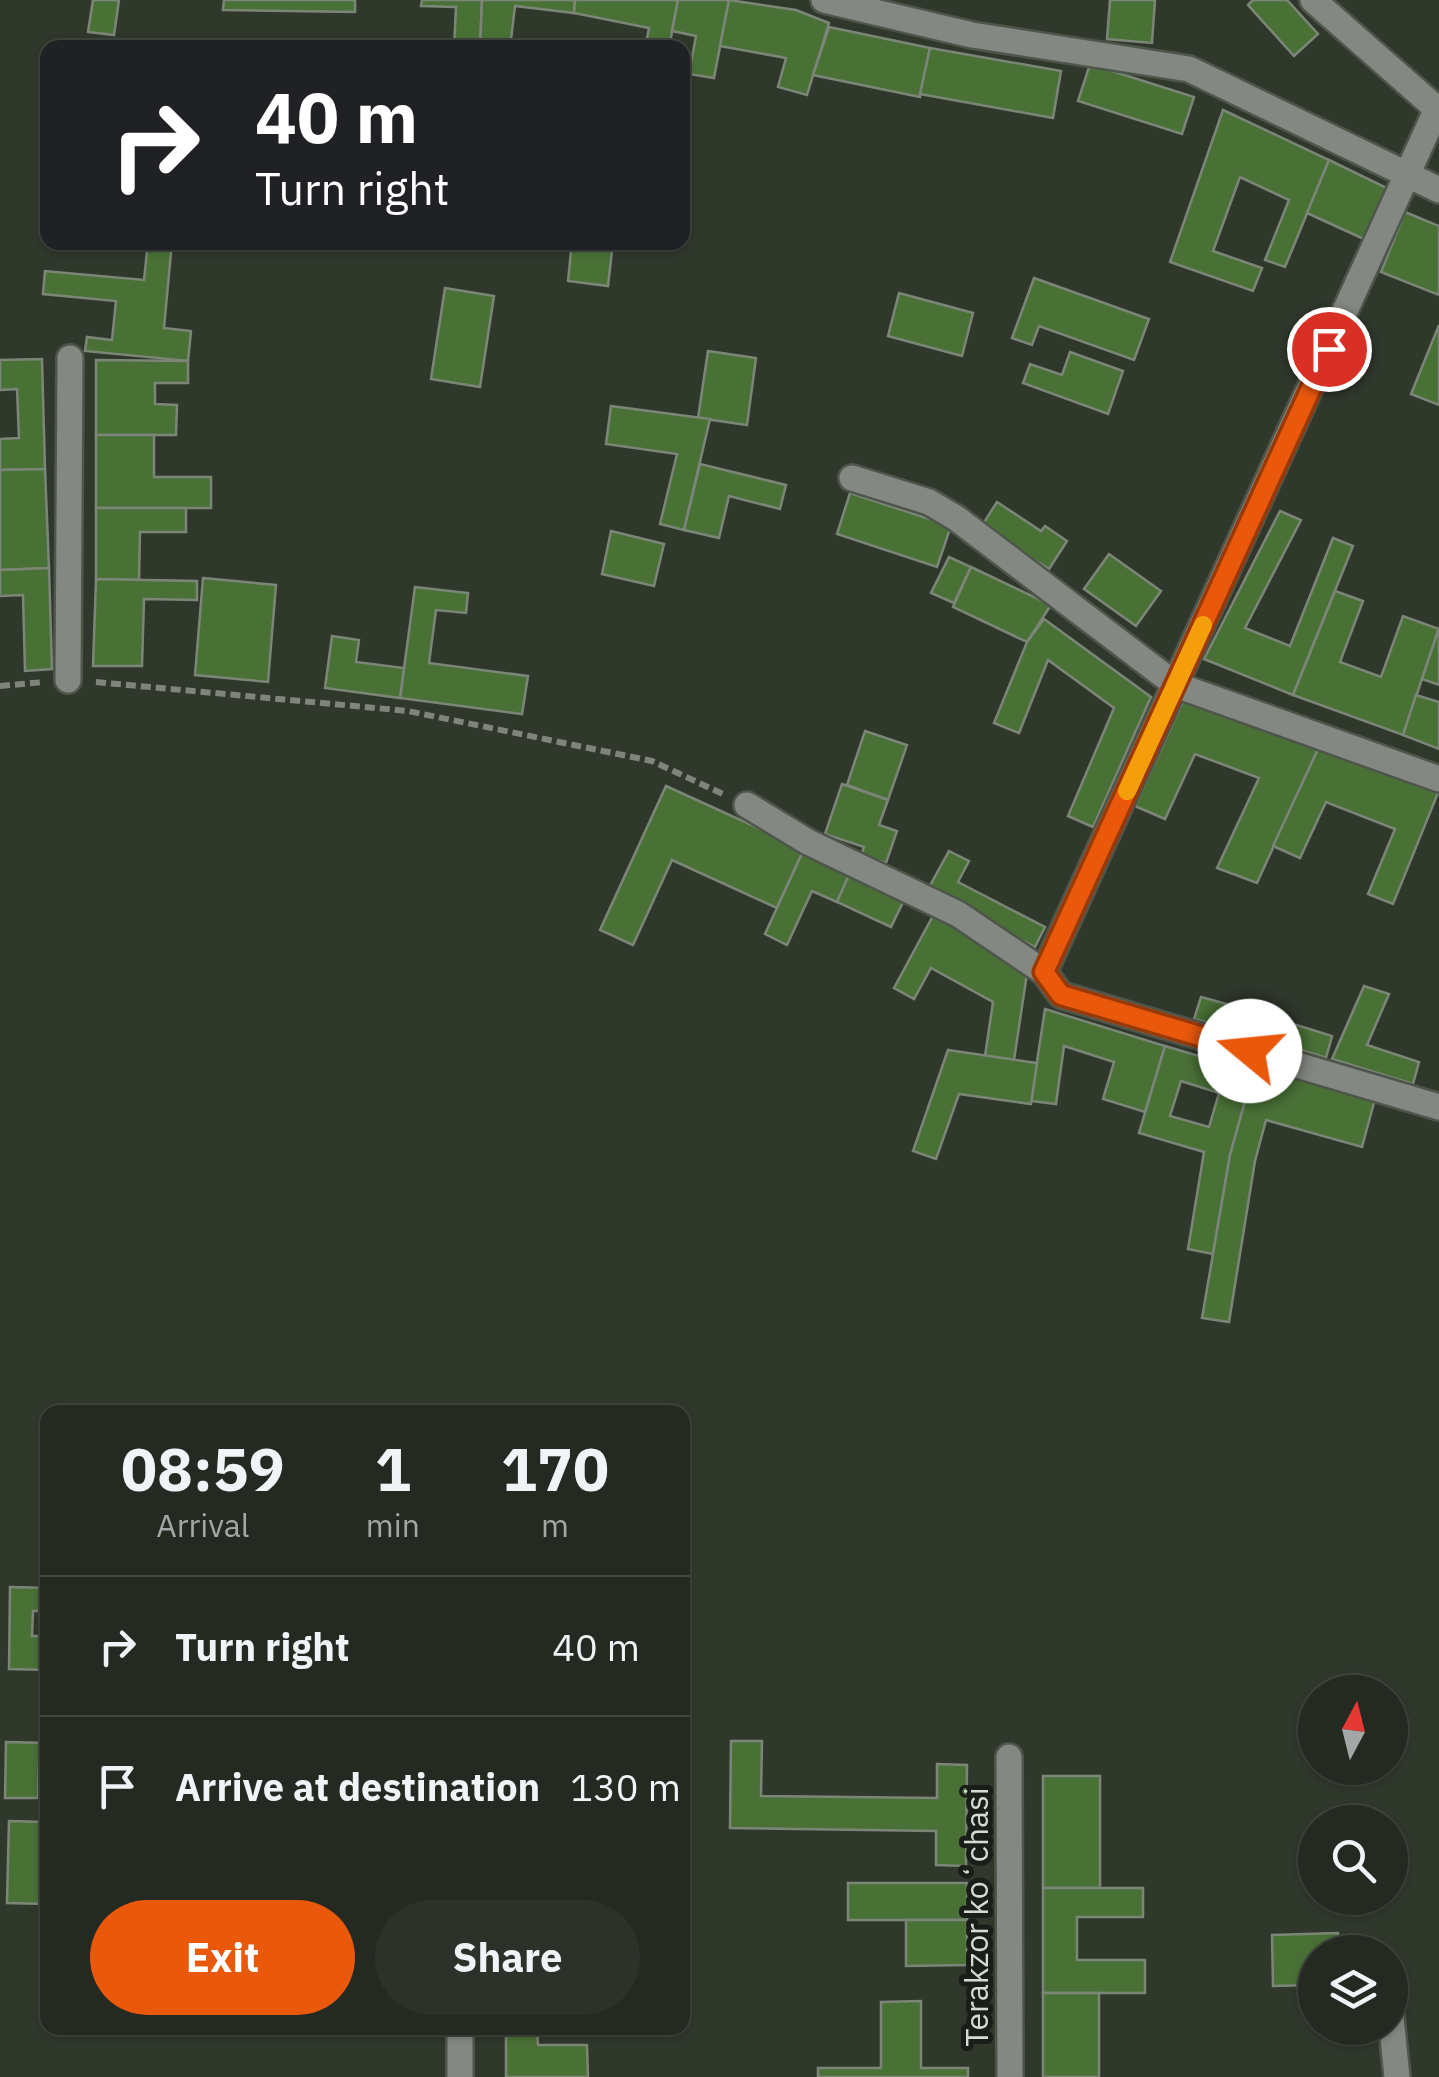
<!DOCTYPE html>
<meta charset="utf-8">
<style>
body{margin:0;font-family:"IBM Plex Sans",sans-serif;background:#2c322a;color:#f1f3f6;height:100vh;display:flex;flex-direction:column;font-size:38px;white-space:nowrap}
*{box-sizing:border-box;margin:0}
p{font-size:32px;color:#a3a7a5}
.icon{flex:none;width:55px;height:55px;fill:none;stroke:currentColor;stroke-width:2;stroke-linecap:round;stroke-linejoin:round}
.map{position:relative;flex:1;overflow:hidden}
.sheet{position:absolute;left:40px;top:1405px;width:650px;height:630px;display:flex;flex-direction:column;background:#242a21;border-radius:20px;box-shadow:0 2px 8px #0004,0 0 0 2px #41463f}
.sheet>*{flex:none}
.guide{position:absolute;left:40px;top:40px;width:650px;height:210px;border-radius:20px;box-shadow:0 2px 8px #0004,0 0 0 2px #41463f;background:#202124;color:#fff;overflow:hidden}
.needle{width:65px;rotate:7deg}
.controls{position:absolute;left:1298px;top:1675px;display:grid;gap:20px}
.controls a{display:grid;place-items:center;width:110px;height:110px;border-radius:50%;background:#242a21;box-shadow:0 2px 8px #0004,0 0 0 2px #41463f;font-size:50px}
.pin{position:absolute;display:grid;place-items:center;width:85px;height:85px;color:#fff;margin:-42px;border:5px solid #fff;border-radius:50%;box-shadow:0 2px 10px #0007}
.me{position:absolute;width:110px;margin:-55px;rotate:287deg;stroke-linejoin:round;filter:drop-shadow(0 0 8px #0008)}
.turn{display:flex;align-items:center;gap:35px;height:210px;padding:0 50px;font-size:45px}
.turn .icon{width:130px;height:130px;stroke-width:2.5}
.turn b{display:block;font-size:70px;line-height:85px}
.eta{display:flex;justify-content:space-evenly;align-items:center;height:170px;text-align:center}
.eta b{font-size:60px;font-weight:700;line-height:70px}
.cta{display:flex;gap:20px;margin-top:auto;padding:20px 50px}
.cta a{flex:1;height:115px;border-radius:60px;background:#ea580c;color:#fff;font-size:40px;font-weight:700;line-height:115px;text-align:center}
.cta a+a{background:#2c322a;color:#f1f3f6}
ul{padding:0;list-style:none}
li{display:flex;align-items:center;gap:30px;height:140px;padding:0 50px;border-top:2px solid #41463f}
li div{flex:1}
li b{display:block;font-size:38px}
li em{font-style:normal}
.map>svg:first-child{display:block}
.building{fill:#497136;stroke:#7c8678;stroke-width:2.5;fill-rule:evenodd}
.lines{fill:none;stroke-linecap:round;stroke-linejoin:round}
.minor-casing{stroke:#4e554a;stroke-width:30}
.path{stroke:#7f857b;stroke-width:6;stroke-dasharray:10 5;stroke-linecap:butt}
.minor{stroke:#848882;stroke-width:25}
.route-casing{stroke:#983908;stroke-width:25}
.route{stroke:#ea580c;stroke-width:18}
.slow{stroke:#f59e0b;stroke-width:18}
.labels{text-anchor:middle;stroke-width:10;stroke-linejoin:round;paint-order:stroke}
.street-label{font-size:32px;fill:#d6dbd3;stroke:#1a1e19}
</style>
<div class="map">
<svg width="1439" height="2077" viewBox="0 0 1439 2077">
<rect width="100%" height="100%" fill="#30382c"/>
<g class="building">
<polygon points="93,0 119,0 114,35 88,32"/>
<polygon points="224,0 355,0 355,12 223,10"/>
<polygon points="422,0 482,0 480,48 454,48 456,7 421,6"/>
<polygon points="482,0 575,0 574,13 515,6 510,48 480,48"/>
<polygon points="575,0 678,0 669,48 645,48 649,28 574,13"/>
<polygon points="678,0 729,0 714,78 689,74 696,36 672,31"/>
<polygon points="729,0 796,10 829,23 807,95 778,87 786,58 720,46"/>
<polygon points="1110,0 1155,0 1152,43 1107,39"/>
<polygon points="1253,0 1287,0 1318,34 1294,56 1248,5"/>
<polygon points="829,27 930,48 920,97 813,75"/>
<polygon points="930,48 1061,71 1053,118 920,94"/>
<polygon points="1090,64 1194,97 1182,134 1078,101"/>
<polygon points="1223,110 1329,160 1285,267 1265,260 1289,200 1240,177 1213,251 1262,268 1253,291 1170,262"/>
<polygon points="1329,160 1389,189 1366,240 1307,213"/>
<polygon points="1405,212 1439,226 1439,295 1381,272"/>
<polygon points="148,242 172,242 164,328 191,331 188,361 85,351 87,337 112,340 116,301 43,294 45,271 144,280"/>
<polygon points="572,242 613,242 608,286 568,281"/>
<polygon points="1034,278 1149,319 1134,360 1039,326 1032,345 1012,338"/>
<polygon points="445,288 494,296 480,387 431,379"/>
<polygon points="899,293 973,313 962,356 888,336"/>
<polygon points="1439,325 1439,405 1411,394"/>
<polygon points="708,351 756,358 747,425 698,418"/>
<polygon points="1070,352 1123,371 1108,414 1023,383 1030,364 1062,375"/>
<polygon points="42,359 45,469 0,470 0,439 19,438 17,389 0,390 0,360"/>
<polygon points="96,360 188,361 188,383 155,383 155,404 177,405 176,435 96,435"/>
<polygon points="611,406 710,419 684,530 660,524 677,454 606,444"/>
<polygon points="96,435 154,435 154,477 211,477 211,508 96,508"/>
<polygon points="700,464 786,485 780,509 729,496 719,538 684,530"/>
<polygon points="45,469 49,568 0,570 0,470"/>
<polygon points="850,493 951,526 937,567 837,534"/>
<polygon points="997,502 1041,531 1045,526 1067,541 1049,569 981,527"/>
<polygon points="96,508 186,508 186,532 140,532 139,580 96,579"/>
<polygon points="1280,511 1301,520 1245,628 1290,646 1333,538 1353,546 1293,695 1204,659"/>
<polygon points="611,531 664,544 654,586 602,574"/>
<polygon points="1109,554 1161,591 1136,626 1084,589"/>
<polygon points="949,557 971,567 954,603 931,593"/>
<polygon points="971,567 1051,605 1027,642 953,607"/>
<polygon points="49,568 52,669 25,671 23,595 0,596 0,570"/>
<polygon points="203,578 276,585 268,682 195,675"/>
<polygon points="96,579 197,581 197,600 144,599 142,666 93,666"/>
<polygon points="415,587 468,593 466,613 436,610 429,663 528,676 522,714 400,698"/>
<polygon points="1335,591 1363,601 1340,662 1381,677 1403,616 1439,629 1403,735 1293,695"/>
<polygon points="1044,619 1151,697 1093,827 1068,816 1114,708 1048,660 1019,733 994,723 1027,642"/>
<polygon points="1439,628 1439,685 1422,679"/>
<polygon points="332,636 359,640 356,662 404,668 400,698 325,688"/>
<polygon points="1416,695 1439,702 1439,749 1403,735"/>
<polygon points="1185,697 1319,747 1257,883 1217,868 1259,778 1195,754 1165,819 1135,806"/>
<polygon points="865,731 907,745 888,800 847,785"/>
<polygon points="1319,747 1438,793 1393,904 1368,894 1395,829 1326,802 1300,858 1273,846"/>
<polygon points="842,784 888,800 879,825 897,831 886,863 861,855 864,847 825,834"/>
<polygon points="666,786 804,849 777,908 672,860 633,945 600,930"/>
<polygon points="804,849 851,871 837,902 812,891 787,945 765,934"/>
<polygon points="949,851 969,861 958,882 1045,927 1035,947 927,891"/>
<polygon points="852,868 907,894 891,927 837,902"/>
<polygon points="935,912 1028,967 1014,1060 985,1056 993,1002 931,968 914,999 894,988"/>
<polygon points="1364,986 1389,994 1367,1045 1419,1062 1413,1084 1332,1059"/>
<polygon points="1201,997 1275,1017 1269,1040 1194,1019"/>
<polygon points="1045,1009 1165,1046 1145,1112 1103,1099 1114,1062 1064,1046 1056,1104 1031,1101"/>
<polygon points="1284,1021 1332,1036 1326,1058 1277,1042"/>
<path d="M1165,1046L1253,1072L1230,1155L1213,1254L1188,1249L1204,1152L1139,1133ZM1181,1081L1219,1093L1209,1127L1170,1116Z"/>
<polygon points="948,1050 1037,1063 1031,1104 959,1094 936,1159 913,1151"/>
<polygon points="1255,1066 1375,1099 1362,1147 1266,1120 1255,1161 1229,1322 1202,1318 1230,1155"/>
<polygon points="10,1587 48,1588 48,1611 33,1611 32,1636 48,1636 48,1670 9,1669"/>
<polygon points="731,1741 762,1741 761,1796 937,1798 937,1764 967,1765 966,1866 936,1865 936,1831 730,1828"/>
<polygon points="6,1742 48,1743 48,1763 39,1763 38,1798 5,1798"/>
<rect x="1043" y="1776" width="57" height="112"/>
<polygon points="9,1821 48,1822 46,1904 7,1903"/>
<rect x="848" y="1883" width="119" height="37"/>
<polygon points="1043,1888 1143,1888 1143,1917 1077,1917 1077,1960 1145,1960 1145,1993 1043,1993"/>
<polygon points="906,1920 967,1920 967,1965 906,1966"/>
<polygon points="1338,1933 1338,1952 1315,1952 1315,1985 1273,1986 1272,1935"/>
<rect x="1043" y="1993" width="56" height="84"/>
<polygon points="921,2001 921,2068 968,2068 968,2077 818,2077 818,2068 881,2068 881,2002"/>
<polygon points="506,2028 537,2028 538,2045 587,2045 588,2077 506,2077"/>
</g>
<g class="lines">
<defs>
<g id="minor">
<polyline points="824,0 972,35 1189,69 1439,190"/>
<polyline points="1313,0 1437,109 1044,972 1061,995 1439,1107"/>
<polyline points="852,478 929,502 956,518 1176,685 1439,779"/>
<polyline points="68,680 70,358"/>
<polyline points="747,805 808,842 958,914 1044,972"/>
<polyline points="1009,1757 1010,2077"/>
<polyline points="1390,2008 1397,2077"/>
<polyline points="460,2077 460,2028"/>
</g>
</defs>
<use href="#minor" class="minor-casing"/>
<g class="path">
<polyline points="96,682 408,711 652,761 725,795"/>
<polyline points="0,686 44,682"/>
</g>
<use href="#minor" class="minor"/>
</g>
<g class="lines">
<defs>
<polyline id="route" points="1250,1051 1061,995 1044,972 1329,349"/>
</defs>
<use href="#route" class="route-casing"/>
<use href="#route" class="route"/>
<polyline class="slow" points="1127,791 1203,625"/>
</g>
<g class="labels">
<g class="street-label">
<text transform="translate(977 1917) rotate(-90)" y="11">Terakzor koʻchasi</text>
</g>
</g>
</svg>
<div class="controls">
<a><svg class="needle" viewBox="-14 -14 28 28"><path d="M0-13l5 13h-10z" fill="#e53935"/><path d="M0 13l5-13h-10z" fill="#a3a7a5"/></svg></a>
<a><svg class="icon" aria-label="search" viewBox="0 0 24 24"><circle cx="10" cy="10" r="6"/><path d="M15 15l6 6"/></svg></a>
<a><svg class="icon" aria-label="layers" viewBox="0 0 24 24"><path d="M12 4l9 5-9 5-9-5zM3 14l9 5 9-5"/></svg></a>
</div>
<div class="pin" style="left:1329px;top:349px;background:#d93025"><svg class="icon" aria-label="arrive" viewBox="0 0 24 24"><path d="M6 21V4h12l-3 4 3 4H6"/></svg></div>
<svg class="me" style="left:1250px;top:1051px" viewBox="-20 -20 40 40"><circle r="19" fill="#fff"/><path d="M0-13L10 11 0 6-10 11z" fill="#ea580c"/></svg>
<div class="guide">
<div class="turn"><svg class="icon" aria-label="right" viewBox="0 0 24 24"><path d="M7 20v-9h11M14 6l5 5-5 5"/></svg><div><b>40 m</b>Turn right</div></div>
</div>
<section class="sheet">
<div class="eta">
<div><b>08:59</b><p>Arrival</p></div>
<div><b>1</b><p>min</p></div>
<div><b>170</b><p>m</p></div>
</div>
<ul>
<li><svg class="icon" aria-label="right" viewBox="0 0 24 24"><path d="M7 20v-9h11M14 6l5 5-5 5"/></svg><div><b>Turn right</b></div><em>40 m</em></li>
<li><svg class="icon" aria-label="arrive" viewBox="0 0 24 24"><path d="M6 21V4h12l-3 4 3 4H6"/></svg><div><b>Arrive at destination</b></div><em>130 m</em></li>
</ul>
<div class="cta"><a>Exit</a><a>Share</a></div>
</section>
</div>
